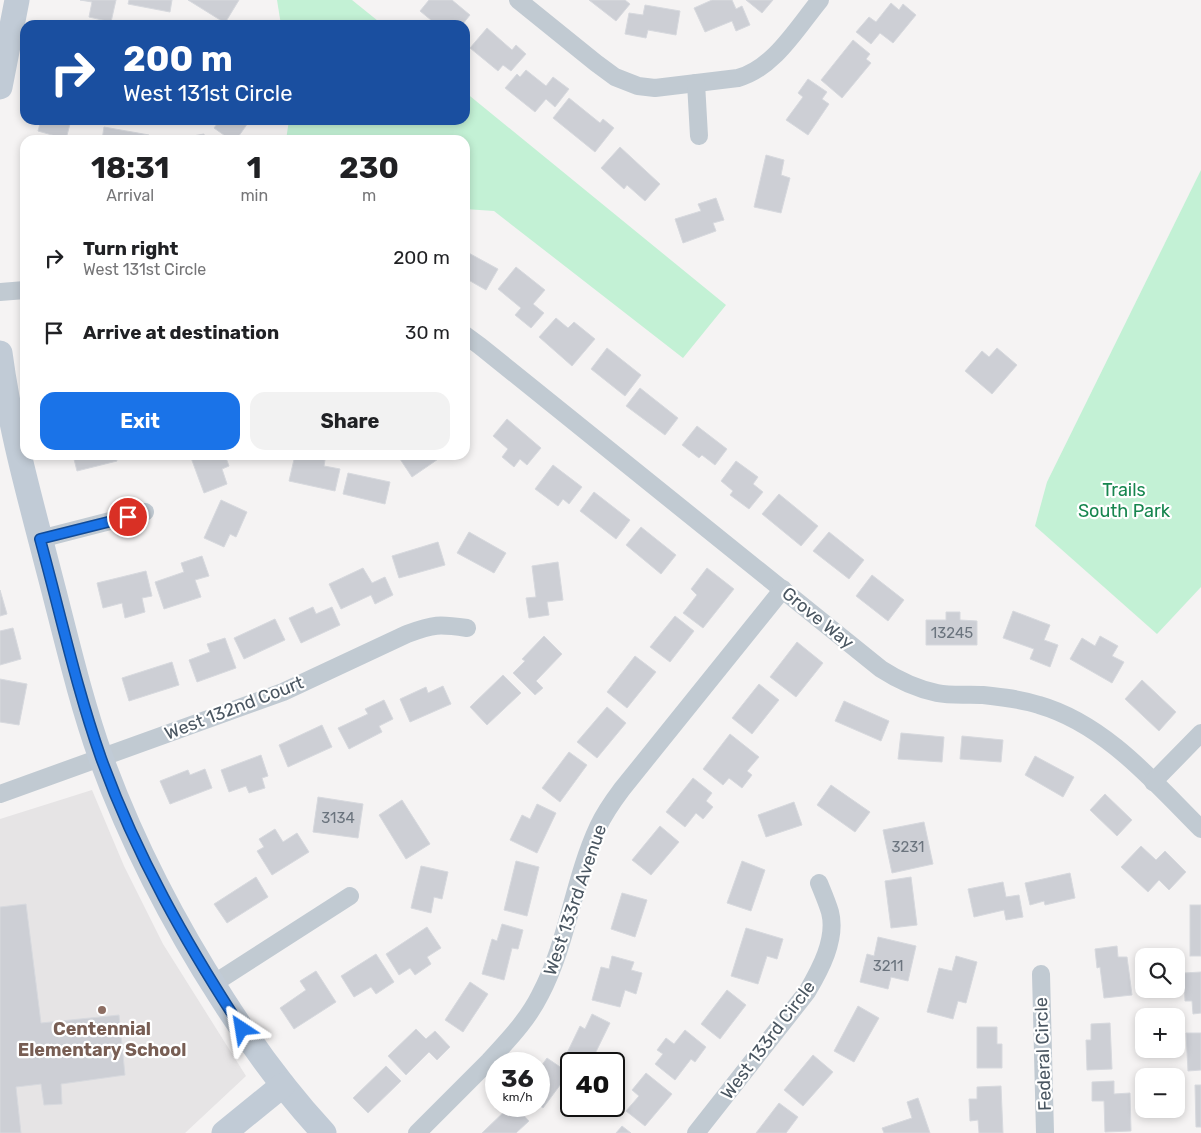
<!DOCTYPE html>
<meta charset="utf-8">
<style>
body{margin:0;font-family:Rubik,sans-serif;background:#f2f2f2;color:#202124;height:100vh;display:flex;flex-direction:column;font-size:19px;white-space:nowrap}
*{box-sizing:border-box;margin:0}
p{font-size:16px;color:#757577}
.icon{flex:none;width:28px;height:28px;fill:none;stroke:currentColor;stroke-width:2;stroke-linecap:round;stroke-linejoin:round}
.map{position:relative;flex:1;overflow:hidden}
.drawer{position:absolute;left:20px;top:135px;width:450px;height:325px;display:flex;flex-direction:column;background:#fff;border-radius:15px;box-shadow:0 2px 8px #0003}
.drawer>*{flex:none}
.guide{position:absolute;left:20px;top:20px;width:450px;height:105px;border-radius:15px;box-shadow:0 2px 8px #0003;background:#1a4fa0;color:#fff;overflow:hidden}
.tools{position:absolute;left:1135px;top:948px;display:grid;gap:10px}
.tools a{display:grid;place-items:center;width:50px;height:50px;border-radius:10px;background:#fff;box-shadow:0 2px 8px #0003;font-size:25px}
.speed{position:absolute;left:485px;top:1052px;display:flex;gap:10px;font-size:25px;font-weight:700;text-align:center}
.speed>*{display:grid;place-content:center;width:65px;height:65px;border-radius:50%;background:#fff;box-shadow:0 2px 8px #0003;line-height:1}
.speed small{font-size:12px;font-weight:400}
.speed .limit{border:2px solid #111;border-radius:8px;background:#fff;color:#111}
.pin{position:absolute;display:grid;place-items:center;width:42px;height:42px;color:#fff;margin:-21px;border:2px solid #fff;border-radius:50%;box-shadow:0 1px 5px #0007}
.me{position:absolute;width:55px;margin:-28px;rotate:327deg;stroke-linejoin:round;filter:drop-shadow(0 0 4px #0008)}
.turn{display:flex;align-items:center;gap:18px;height:105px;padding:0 20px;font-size:22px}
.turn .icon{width:65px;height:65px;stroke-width:2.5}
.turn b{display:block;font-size:35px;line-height:42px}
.eta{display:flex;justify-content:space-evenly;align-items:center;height:85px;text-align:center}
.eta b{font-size:30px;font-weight:700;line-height:35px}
.cta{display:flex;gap:10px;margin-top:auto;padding:10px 20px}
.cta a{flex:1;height:58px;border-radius:15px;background:#1a73e8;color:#fff;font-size:20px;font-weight:700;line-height:58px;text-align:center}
.cta a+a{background:#f2f2f2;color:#202124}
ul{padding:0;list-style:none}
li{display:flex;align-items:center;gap:15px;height:75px;padding:0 20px}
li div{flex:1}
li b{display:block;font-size:19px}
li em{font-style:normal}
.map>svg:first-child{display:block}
.education{fill:#e6e4e5}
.green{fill:#c3f1d5}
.building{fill:#cdcfd5;stroke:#d7d9de}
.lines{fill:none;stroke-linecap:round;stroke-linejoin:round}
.street{stroke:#c1cad2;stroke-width:18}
.secondary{stroke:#c1cbd6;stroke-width:25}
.route-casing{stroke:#114b97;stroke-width:12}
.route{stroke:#1a73e8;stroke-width:9}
.education-dot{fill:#8d6e63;stroke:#fff;stroke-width:2}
.labels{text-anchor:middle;stroke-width:4.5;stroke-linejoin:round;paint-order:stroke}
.number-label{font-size:15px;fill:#6b747e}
.park-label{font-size:18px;fill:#17864f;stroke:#fff}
.street-label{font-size:18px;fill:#4a5661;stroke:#fff}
.education-label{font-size:18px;font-weight:bold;fill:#785e54;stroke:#fff}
</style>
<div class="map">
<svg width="1201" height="1133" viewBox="0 0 1201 1133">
<rect width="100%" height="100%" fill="#f5f3f3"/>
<polygon class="education" points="92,790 124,866 163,944 246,1076 185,1133 0,1133 0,819"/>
<g class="green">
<polygon points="277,0 352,0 383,25 281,25"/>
<polygon points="465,92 726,305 683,358 494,211 465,209 465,140 286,140 289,120 465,120"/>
<polygon points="1201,170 1201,587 1157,634 1035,526 1047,482"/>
</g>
<g class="building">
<polygon points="80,0 116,0 111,22 89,17 92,2"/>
<polygon points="129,0 172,0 170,12 128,4"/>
<polygon points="188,0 239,0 225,23"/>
<polygon points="429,0 452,0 470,15 462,25 437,25 420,11"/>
<polygon points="589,0 625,0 630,4 616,21"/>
<polygon points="712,0 732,0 736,9 742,6 750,25 736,31 732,21 705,32 694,8"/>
<polygon points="746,0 773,0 762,13"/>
<polygon points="891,3 899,10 903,4 916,15 893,43 880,33 871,44 856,32 869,17 876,22"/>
<polygon points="645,5 680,11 676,35 648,30 646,38 625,34 629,13 643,15"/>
<polygon points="487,28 512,50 516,45 526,54 511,71 503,65 498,71 470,48"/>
<polygon points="853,40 870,54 866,59 871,63 842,98 821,80"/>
<polygon points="526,70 546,86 553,77 569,89 555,107 546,99 535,112 505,88 517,74 520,77"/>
<polygon points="808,79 827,92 822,99 829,104 808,135 786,120 803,97 798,93"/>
<polygon points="569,98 600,123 603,119 614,128 595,152 553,118"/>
<polygon points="41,120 71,120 66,139 38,131"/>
<polygon points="220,120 250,120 236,140 231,140 214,128"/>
<polygon points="104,127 149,135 148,140 102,140"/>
<polygon points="204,134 205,140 170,140"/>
<polygon points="620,147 660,184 645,201 627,185 624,189 601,168"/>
<polygon points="766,155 784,160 781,175 790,178 781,213 754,207"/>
<polygon points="716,198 724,220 713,223 716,231 683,243 675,219 701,211 698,204"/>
<polygon points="465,251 498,269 486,290 465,278"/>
<polygon points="516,267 545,290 533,304 544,313 531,328 515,315 521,308 498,289"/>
<polygon points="556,318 568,328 574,322 595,339 572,366 539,337"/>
<polygon points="607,348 641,375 625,396 591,369"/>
<polygon points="997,348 1017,365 992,394 965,371 982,351 989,357"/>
<polygon points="640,388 678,418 665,435 626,406"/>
<polygon points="507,419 541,448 527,465 520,459 514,467 502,457 508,449 493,436"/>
<polygon points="697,426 727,449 715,465 702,455 699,458 682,445"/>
<polygon points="73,455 115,455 117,461 77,471"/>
<polygon points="190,455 225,455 229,466 222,469 227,484 204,493"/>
<polygon points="295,455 325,460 324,466 340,469 335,491 289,481"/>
<polygon points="405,455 444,455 412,477 400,459"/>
<polygon points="736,461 758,477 753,484 763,492 749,509 730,495 733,491 721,481"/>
<polygon points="553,465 582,487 569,504 563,499 558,506 535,489"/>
<polygon points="348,473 390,482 385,504 343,494"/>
<polygon points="594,492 630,520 616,539 580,511"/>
<polygon points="779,494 818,526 801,546 762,514"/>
<polygon points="221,500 247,512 236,537 230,534 224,547 204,538"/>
<polygon points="641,527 676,555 661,574 626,545"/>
<polygon points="469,532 506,553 494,573 457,553"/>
<polygon points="829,532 864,560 849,579 813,551"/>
<polygon points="438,542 445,565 399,578 392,556"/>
<polygon points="202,556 209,576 195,580 201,597 164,609 155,582 184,572 181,563"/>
<polygon points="558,562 563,600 547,602 549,615 529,618 526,598 536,597 532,566"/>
<polygon points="363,568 372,583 385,577 393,595 375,604 371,595 341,609 329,584"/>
<polygon points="707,568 734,589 703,628 683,613 697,595 691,589"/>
<polygon points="146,571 152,596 142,598 145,612 125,618 122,603 103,608 97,583"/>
<polygon points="872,575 904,600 888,621 856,596"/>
<polygon points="0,590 7,614 0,616"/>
<polygon points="313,607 316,614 332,607 340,625 301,643 289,618"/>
<polygon points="1013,611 1050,625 1044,640 1058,645 1050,667 1030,659 1034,649 1003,638"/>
<polygon points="946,612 960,612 960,620 977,621 977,645 926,645 926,620 946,620"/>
<polygon points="675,616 694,631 670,662 650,647"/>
<polygon points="275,619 285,640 244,659 234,638"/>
<polygon points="13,628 21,659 0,665 0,631"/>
<polygon points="544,636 562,654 536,681 543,688 535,695 513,673 525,661 522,659"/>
<polygon points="1100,636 1118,646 1112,656 1124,662 1112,683 1070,659 1082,638 1095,646"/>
<polygon points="225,638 236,668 197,682 189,660 210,652 207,644"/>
<polygon points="797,642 823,663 796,697 770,677"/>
<polygon points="635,656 656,672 627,708 607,692"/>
<polygon points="172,662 179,685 129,701 122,678"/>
<polygon points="503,675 521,693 487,725 470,707"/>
<polygon points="0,679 27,684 19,725 0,722"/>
<polygon points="1142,680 1176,712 1159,731 1125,699"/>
<polygon points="759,684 779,700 752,734 732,718"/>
<polygon points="443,686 451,704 410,722 400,699 426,687 428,693"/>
<polygon points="384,700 393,719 379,726 382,732 349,749 338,728 368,714 365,709"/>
<polygon points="844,701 889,721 881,741 835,721"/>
<polygon points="607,707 626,723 597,758 577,742"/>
<polygon points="322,725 332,747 288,767 279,745"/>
<polygon points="901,733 944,737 942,762 898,759"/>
<polygon points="730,734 759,757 747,771 752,775 742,788 729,778 723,785 703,769"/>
<polygon points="962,736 1003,740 1001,762 960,759"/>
<polygon points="569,752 587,765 560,802 542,788"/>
<polygon points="261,755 268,776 262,778 265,788 249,793 246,786 229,792 221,770"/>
<polygon points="1035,756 1074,777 1063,797 1025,775"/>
<polygon points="205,769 212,788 170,804 160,781 188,770 190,775"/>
<polygon points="693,778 712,793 706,801 713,807 703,819 696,813 685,827 666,812"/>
<polygon points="831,785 870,812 855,832 817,805"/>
<polygon points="1105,794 1132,820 1117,836 1090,810"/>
<polygon points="318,797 363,804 358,838 313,832"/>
<polygon points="402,800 430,844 406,859 379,815"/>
<polygon points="794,802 802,825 766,837 758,815"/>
<polygon points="537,804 556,813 537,853 510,840 522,815 530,819"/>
<polygon points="924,822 933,864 892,873 883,830"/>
<polygon points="660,826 679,842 651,875 632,860"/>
<polygon points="275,829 283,842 297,833 309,852 272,875 257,851 264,847 259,839"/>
<polygon points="1141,846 1156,860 1165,851 1186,872 1169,890 1159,880 1148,892 1121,867"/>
<polygon points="516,861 539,867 527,916 504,910"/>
<polygon points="742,861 765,870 751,911 727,903"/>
<polygon points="421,866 448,872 442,899 434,897 431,913 411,908"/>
<polygon points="1070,873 1075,898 1045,905 1044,901 1030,905 1025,883"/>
<polygon points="256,877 268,897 227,923 214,904"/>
<polygon points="911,877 917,925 891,928 885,881"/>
<polygon points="1003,882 1006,897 1019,895 1023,917 1006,920 1004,910 974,917 968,889"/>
<polygon points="622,893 647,900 635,937 611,929"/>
<polygon points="26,904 41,1023 119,1015 125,1075 61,1084 62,1104 44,1105 41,1084 16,1087 21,1133 0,1133 0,907"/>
<rect x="1190" y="905" width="11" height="51"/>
<polygon points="502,924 523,930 518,949 512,948 504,980 482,974 492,939 497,941"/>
<polygon points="427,927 441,948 427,957 431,964 415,975 410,968 399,975 386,954"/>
<polygon points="746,928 783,939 777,959 767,956 758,984 731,976"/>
<polygon points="878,937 916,946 908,981 891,977 888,989 860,982 867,954 874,956"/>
<polygon points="1117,946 1118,957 1127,957 1132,995 1104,998 1100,967 1097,968 1095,949"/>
<polygon points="376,954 394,982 376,994 371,987 354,997 341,976"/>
<polygon points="612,956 634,962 631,970 642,973 636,994 625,990 620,1007 592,1000 601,967 609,969"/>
<polygon points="956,956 977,962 966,1003 958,1001 953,1019 927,1012 939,968 952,971"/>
<polygon points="316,971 336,1002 294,1029 280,1008 306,990 300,981"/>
<polygon points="1201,972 1201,1013 1193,1014 1192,1001 1185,1001 1184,973"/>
<polygon points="470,982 488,994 463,1032 445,1020"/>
<polygon points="727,990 746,1005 720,1039 701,1024"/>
<polygon points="858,1006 879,1018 854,1062 834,1051"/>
<polygon points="592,1014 610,1023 590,1064 567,1053 580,1026 585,1029"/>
<polygon points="1110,1023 1112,1069 1087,1070 1086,1040 1091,1040 1091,1024"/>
<polygon points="977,1027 997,1027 997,1044 1002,1044 1002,1068 977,1068"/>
<polygon points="416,1029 426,1039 435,1031 450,1047 437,1060 429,1052 406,1075 388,1056"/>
<polygon points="685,1030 706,1047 695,1062 691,1059 675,1080 655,1064 663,1054 657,1050 666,1038 674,1044"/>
<polygon points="1186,1033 1201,1033 1201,1070 1188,1071"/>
<polygon points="813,1055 833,1072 803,1106 784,1090"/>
<polygon points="547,1058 569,1073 543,1108 539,1105 539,1069"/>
<polygon points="386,1066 401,1081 368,1113 353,1098"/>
<polygon points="646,1073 672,1094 645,1126 626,1111 639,1096 632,1090"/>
<polygon points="1114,1081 1114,1094 1130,1093 1131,1131 1105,1132 1104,1101 1092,1101 1092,1082"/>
<polygon points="1195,1085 1201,1085 1201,1127 1196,1127"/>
<polygon points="1001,1086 1003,1133 979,1133 978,1120 970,1121 969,1099 977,1099 977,1087"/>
<polygon points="918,1098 930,1133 884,1133 882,1128 912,1118 907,1102"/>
<polygon points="779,1103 798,1117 786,1133 756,1133"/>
<polygon points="510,1106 515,1106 529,1121 516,1133 482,1133"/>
<polygon points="622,1126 631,1133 616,1133"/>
</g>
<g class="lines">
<g class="street">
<path d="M518,0L596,63L615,77L638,86L655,88L738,78C774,68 797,28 820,0"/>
<polyline points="696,83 699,136"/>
<polyline points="0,292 25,290"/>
<path d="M465,335L480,346L881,669C898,680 918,689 937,693C952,696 968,694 983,695C1002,697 1021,699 1039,705C1105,724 1154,782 1201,829"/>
<polyline points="40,539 145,512"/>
<polyline points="1153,782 1201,733"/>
<path d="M0,794L283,692L407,634C434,624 439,624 467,628"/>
<polyline points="1041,974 1045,1133"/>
<polyline points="213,984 350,896"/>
<path d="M417,1133C441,1109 465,1085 489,1061C508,1040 527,1021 540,995C568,942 573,881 598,827C604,814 613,801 622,789L783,589"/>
<path d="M696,1133L807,992C820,970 837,939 830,912C827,902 823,893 819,883"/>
</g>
<g class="secondary">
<polyline points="0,87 17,0"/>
<path d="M0,353C10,429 31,502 50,576C66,637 80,699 101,758C132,843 174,924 223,1000C253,1047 286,1092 324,1133"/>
<polyline points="224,1133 283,1085"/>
</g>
</g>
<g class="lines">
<defs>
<path id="route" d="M128,517L40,539C60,612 76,687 101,758C136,855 186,943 242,1029"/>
</defs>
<use href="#route" class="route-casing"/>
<use href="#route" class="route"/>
</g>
<circle class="education-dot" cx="102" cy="1010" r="5"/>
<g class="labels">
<g class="number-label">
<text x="952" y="638">13245</text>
<text x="338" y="823">3134</text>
<text x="908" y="852">3231</text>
<text x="888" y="971">3211</text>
</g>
<g class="park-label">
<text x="1124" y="496">Trails<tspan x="1124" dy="21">South Park</tspan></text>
</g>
<g class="street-label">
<text transform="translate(818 618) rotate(39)" y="6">Grove Way</text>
<text transform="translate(234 708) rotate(-21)" y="6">West 132nd Court</text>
<text transform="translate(575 900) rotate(-71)" y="6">West 133rd Avenue</text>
<text transform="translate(768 1040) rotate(-53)" y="6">West 133rd Circle</text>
<text transform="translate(1043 1054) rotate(-92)" y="6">Federal Circle</text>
</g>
<g class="education-label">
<text x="102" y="1035">Centennial<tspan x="102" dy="21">Elementary School</tspan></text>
</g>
</g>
</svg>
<div class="tools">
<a><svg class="icon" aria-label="search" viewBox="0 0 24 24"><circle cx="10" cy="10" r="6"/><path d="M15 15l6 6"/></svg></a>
<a>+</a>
<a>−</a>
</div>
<div class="speed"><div>36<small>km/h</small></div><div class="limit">40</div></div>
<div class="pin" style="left:128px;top:517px;background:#d93025"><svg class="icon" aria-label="arrive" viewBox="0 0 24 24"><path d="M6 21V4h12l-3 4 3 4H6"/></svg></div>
<svg class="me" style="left:242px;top:1029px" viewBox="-20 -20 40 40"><path d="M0-17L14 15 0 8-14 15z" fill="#1a73e8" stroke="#fff" stroke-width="4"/></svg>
<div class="guide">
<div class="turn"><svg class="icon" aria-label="right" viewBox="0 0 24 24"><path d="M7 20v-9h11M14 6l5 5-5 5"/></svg><div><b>200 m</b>West 131st Circle</div></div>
</div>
<section class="drawer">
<div class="eta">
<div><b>18:31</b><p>Arrival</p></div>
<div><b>1</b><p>min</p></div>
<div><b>230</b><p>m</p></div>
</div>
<ul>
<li><svg class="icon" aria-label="right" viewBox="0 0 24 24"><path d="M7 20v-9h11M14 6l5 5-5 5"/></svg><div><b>Turn right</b><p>West 131st Circle</p></div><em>200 m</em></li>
<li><svg class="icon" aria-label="arrive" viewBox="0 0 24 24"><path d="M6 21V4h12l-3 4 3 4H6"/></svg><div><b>Arrive at destination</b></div><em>30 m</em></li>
</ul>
<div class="cta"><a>Exit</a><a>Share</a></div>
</section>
</div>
